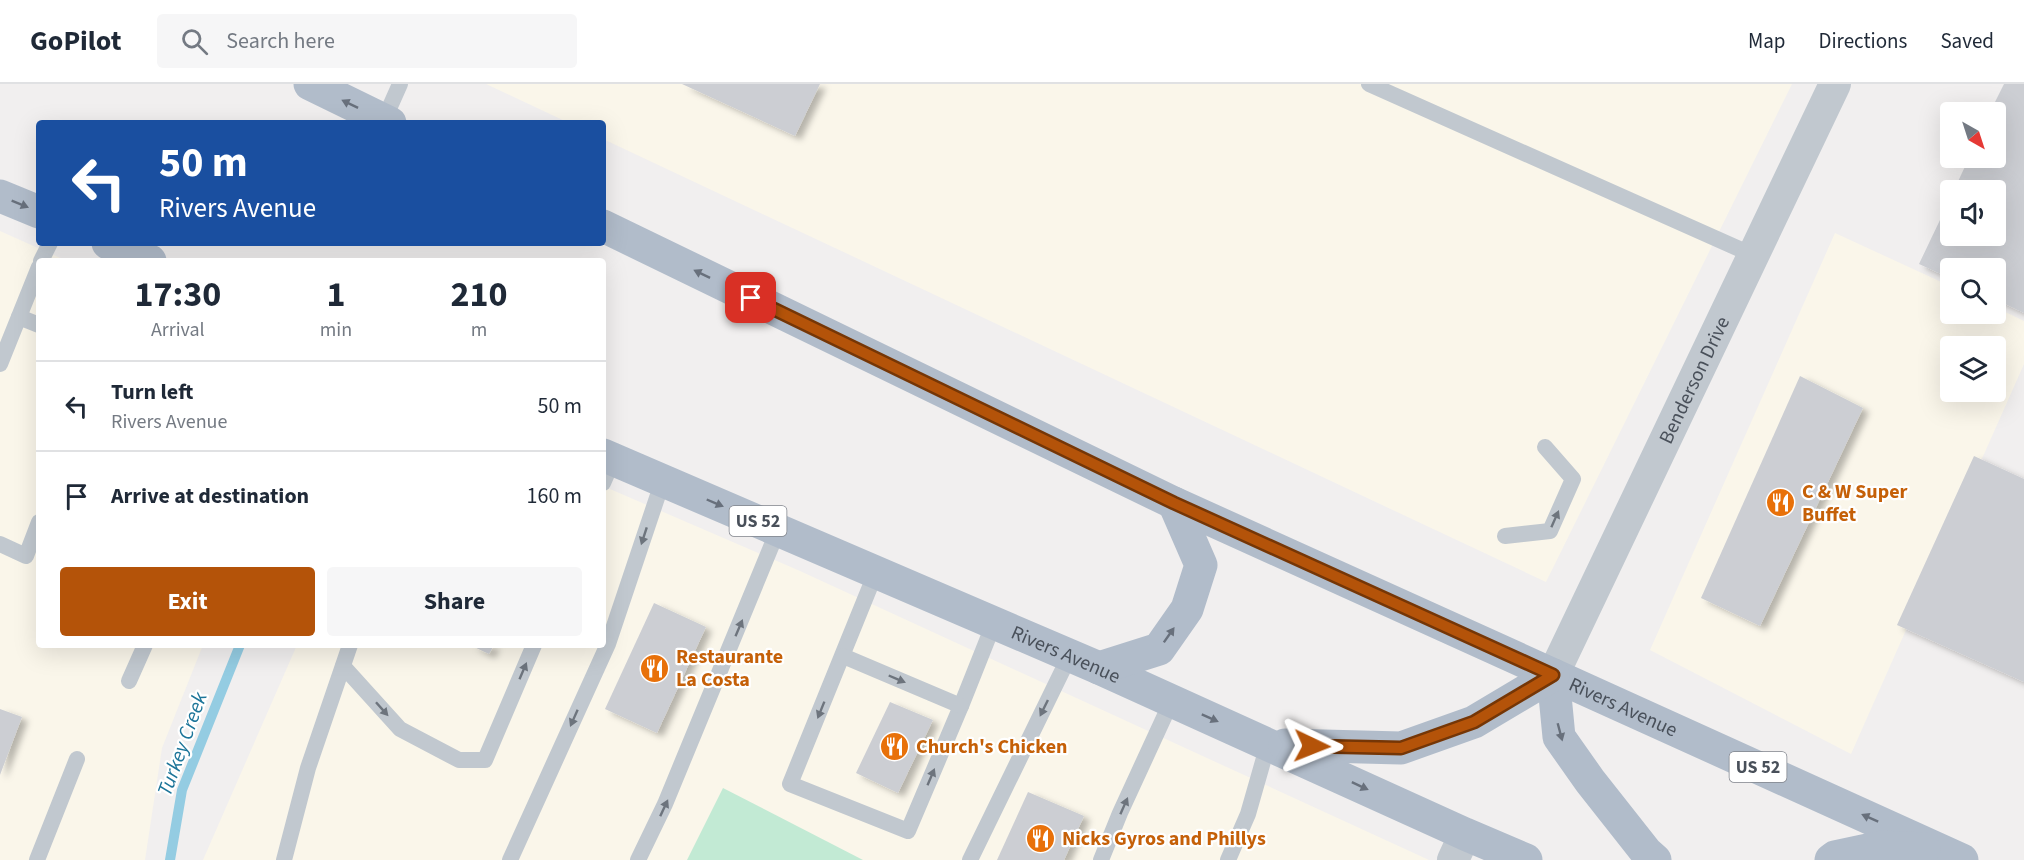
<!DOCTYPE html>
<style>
body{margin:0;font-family:"Source Sans 3",sans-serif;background:#f6f6f7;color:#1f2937;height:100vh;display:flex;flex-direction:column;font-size:22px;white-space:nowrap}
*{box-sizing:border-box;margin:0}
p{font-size:20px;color:#747a83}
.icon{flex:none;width:33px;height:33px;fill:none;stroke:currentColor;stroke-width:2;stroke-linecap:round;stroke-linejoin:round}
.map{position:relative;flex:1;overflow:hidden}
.drawer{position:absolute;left:36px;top:174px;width:570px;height:390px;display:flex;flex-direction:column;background:#fff;border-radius:6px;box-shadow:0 6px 24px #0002}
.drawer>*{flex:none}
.hud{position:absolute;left:36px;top:36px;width:570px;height:126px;border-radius:6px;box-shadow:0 6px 24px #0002;background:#1a4fa0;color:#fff;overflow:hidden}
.needle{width:39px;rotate:141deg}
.fabs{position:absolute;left:1940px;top:18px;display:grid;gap:12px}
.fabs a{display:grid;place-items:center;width:66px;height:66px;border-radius:6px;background:#fff;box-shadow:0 6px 24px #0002;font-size:30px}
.pin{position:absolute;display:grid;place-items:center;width:51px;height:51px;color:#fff;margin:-26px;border-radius:12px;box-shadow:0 3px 9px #0006}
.me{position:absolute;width:66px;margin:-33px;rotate:92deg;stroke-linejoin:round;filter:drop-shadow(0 0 4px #0008)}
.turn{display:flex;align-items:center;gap:21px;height:126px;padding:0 24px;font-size:27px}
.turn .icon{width:78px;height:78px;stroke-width:2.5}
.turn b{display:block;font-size:42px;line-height:51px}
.eta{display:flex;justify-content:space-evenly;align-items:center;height:102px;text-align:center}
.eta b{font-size:36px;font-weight:700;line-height:42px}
.primary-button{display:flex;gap:12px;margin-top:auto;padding:12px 24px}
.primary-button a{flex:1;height:69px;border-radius:6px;background:#b45309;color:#fff;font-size:24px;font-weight:700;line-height:69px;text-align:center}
.primary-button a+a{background:#f6f6f7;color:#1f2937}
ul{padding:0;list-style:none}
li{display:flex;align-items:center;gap:18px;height:90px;padding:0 24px;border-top:2px solid #e0e1e3}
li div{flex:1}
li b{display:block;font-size:22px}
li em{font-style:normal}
header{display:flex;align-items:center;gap:36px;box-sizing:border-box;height:84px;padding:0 30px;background:#fff;border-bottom:2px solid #e0e1e3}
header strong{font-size:28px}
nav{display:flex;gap:33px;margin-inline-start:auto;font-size:21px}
.search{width:420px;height:54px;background:#f6f6f7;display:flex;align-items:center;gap:15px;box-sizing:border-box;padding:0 21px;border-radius:6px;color:#747a83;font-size:22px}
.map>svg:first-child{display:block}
.commercial{fill:#faf6ea;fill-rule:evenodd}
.green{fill:#c2ead4}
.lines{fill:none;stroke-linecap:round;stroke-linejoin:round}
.stream{stroke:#94cce2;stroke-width:10}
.building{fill:#ccced3;filter:url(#shadow)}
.lane{stroke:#c1c8cf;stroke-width:16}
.street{stroke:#c1c8cf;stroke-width:32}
.primary{stroke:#b1bcca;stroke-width:33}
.oneway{fill:#68707c}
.oneway2{fill:#6d747d}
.route-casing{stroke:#753606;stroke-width:15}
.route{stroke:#b45309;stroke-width:10}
.labels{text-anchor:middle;stroke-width:4.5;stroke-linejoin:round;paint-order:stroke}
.shield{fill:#fff;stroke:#80848c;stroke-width:1.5}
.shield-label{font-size:18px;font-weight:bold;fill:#49505a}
.street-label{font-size:20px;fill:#49505a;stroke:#fff}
.food-label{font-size:20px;font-weight:bold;fill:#c56008;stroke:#fff;text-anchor:start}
.water-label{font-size:21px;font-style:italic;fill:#1d7599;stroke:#fff}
</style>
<header>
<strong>GoPilot</strong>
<div class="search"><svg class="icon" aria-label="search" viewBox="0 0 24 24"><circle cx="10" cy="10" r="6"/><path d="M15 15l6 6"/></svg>Search here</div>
<nav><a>Map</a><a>Directions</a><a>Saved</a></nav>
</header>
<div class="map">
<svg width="2024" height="776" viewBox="0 0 2024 776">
<defs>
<filter id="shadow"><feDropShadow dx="6" dy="4" stdDeviation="3" flood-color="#0004"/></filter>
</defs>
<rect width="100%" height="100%" fill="#f1efef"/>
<g class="commercial">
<polygon points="486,0 1792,0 1546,498 603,55 603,39 569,39"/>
<polygon points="0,147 67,177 39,177 39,561 203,561 162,664 145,776 0,776"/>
<path d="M1835,149L1950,202V230H1995V223L2024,237V280L1851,670L1650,566ZM1950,262H1995V308H1950Z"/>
<polygon points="603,402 800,487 1429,776 203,776 297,561 603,561"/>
</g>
<polygon class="green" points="723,704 863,776 687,776"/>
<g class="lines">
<polyline class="stream" points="170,776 182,706 240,561"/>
</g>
<g class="building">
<polygon points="682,0 820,0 795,52"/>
<polygon points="2004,0 2024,0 2024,229 1995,215 1995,184 1950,184 1950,194 1919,180 1950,115 1950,152 1995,152 1995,106 1954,106 1969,74 1995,74 1995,28 1990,28"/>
<polygon points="1800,292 1863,324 1760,542 1701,514"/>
<polygon points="1974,372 2024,395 2024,598 1897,541"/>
<polygon points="654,519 706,543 657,649 605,625"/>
<polygon points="470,561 494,561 489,570"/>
<polygon points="890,618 933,636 898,709 856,689"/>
<polygon points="0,625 22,633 0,691"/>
<polygon points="1028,708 1084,732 1064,776 997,776"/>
</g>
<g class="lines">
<g class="lane">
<polyline points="1369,0 1753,171"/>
<polyline points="384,36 400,0"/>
<polyline points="41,177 50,159"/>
<polyline points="19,233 39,241"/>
<polyline points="0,280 39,183"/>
<polyline points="603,399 613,376"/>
<polyline points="1505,452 1550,447 1573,395 1545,363"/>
<polyline points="0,460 26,472 39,438"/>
<polyline points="876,488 790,700 908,747 961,622 994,539"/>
<polyline points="843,572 961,622"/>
<polyline points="343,582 400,645 459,676 485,676 534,561"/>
<polyline points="129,597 145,561"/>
<polyline points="37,776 77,675"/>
<polyline points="284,776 308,684 350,561"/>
<polyline points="510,776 608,560 663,396"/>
<polyline points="638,776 665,720 778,446"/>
<polyline points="970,776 1070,571"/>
<polyline points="1101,776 1120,729 1172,616"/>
<polyline points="1228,776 1248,730 1268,660"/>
</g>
<g class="street">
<path id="s1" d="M1553,591L1835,0"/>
<polyline points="1453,776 1465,750"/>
</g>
<g class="primary">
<polyline points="310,0 390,39"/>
<polyline points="0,112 39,128"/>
<path id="s2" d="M603,142L1174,419L1962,776"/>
<polyline points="108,159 150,177"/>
<path id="s3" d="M603,371L1099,584L1465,750L1526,776"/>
<polyline points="1099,584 1159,565 1187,525 1201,481 1174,419"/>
<polyline points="1553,591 1559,653 1590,697 1646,768 1655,776"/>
<polyline points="1285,661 1401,664 1474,638 1553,591"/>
<polyline points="1831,776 1835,773 1882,763 1924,765"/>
</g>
</g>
<defs><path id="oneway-solid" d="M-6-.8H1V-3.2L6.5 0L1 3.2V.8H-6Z" transform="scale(1.5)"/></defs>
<g class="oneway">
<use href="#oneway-solid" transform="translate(350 20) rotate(-154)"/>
<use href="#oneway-solid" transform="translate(20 120) rotate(22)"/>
<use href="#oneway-solid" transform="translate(702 190) rotate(-154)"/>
<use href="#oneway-solid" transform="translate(715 419) rotate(23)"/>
<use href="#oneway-solid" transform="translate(1169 551) rotate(-55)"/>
<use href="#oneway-solid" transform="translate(1210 634) rotate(24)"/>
<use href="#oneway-solid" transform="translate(1560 648) rotate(75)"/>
<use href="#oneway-solid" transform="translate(1360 702) rotate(25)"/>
<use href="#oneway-solid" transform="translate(1870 734) rotate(-156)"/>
</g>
<g class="oneway2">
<use href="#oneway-solid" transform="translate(1555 435) rotate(-66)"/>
<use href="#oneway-solid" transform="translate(644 452) rotate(108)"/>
<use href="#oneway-solid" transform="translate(739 544) rotate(-67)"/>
<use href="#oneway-solid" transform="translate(523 587) rotate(-67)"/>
<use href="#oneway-solid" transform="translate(897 595) rotate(23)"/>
<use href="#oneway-solid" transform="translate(1044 624) rotate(116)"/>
<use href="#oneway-solid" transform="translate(382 625) rotate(48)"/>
<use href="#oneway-solid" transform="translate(821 626) rotate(112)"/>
<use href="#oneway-solid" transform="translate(574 634) rotate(114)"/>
<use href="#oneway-solid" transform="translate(931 693) rotate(-67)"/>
<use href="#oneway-solid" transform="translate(1124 722) rotate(-66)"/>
<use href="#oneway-solid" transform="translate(664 724) rotate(-65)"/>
</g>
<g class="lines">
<defs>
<polyline id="route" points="751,214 1174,419 1553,591 1474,638 1401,664 1312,662"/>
</defs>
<use href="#route" class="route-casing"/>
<use href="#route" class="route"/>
</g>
<defs>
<symbol id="restaurant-disc" viewBox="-11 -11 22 22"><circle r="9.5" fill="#e8710a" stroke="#fff"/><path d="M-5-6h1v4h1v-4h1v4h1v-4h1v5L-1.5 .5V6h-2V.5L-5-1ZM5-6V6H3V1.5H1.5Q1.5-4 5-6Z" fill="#fff"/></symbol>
</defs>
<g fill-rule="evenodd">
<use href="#restaurant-disc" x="1764" y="402" width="33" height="33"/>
<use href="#restaurant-disc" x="638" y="568" width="33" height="33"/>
<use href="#restaurant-disc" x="878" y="646" width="33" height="33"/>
<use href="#restaurant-disc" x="1024" y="738" width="33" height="33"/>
</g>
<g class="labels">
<g class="shield">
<rect x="729.5" y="422" width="57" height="30" rx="4.5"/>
<rect x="1729.5" y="668" width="57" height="30" rx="4.5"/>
</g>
<g class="shield-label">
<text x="758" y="443">US 52</text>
<text x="1758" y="689">US 52</text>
</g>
<g class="street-label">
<text dy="7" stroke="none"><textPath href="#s1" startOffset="327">Benderson Drive</textPath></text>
<text dy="7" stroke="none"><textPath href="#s3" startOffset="504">Rivers Avenue</textPath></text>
<text dy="7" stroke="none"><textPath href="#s2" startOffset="1128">Rivers Avenue</textPath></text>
</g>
<g class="food-label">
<text x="1802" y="414">C &amp; W Super<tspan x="1802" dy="23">Buffet</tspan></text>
<text x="676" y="579">Restaurante<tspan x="676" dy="23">La Costa</tspan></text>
<text x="916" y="669">Church's Chicken</text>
<text x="1062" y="761">Nicks Gyros and Phillys</text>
</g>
<g class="water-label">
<text transform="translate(182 660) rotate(-70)" y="7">Turkey Creek</text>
</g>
</g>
</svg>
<div class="fabs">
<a><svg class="needle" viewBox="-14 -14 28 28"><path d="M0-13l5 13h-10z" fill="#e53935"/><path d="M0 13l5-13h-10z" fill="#747a83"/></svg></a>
<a><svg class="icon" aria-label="sound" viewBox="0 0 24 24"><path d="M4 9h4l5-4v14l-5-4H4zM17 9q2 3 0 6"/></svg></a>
<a><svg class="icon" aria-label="search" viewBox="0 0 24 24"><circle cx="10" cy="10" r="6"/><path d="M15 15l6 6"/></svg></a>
<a><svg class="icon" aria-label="layers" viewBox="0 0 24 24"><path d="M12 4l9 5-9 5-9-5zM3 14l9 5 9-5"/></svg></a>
</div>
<div class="pin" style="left:751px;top:214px;background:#d93025"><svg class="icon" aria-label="arrive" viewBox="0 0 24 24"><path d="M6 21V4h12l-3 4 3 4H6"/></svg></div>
<svg class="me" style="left:1312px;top:662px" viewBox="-20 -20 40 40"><path d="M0-17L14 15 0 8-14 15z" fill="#b45309" stroke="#fff" stroke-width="4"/></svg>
<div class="hud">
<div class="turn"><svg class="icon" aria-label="left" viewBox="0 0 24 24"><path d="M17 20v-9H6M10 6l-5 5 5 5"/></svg><div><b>50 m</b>Rivers Avenue</div></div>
</div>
<section class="drawer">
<div class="eta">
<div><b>17:30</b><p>Arrival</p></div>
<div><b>1</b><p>min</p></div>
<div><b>210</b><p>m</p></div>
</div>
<ul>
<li><svg class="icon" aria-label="left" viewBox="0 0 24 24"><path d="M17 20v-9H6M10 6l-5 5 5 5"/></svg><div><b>Turn left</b><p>Rivers Avenue</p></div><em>50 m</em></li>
<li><svg class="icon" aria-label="arrive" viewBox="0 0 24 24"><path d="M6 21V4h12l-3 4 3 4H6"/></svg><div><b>Arrive at destination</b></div><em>160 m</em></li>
</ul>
<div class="primary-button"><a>Exit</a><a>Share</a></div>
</section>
</div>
